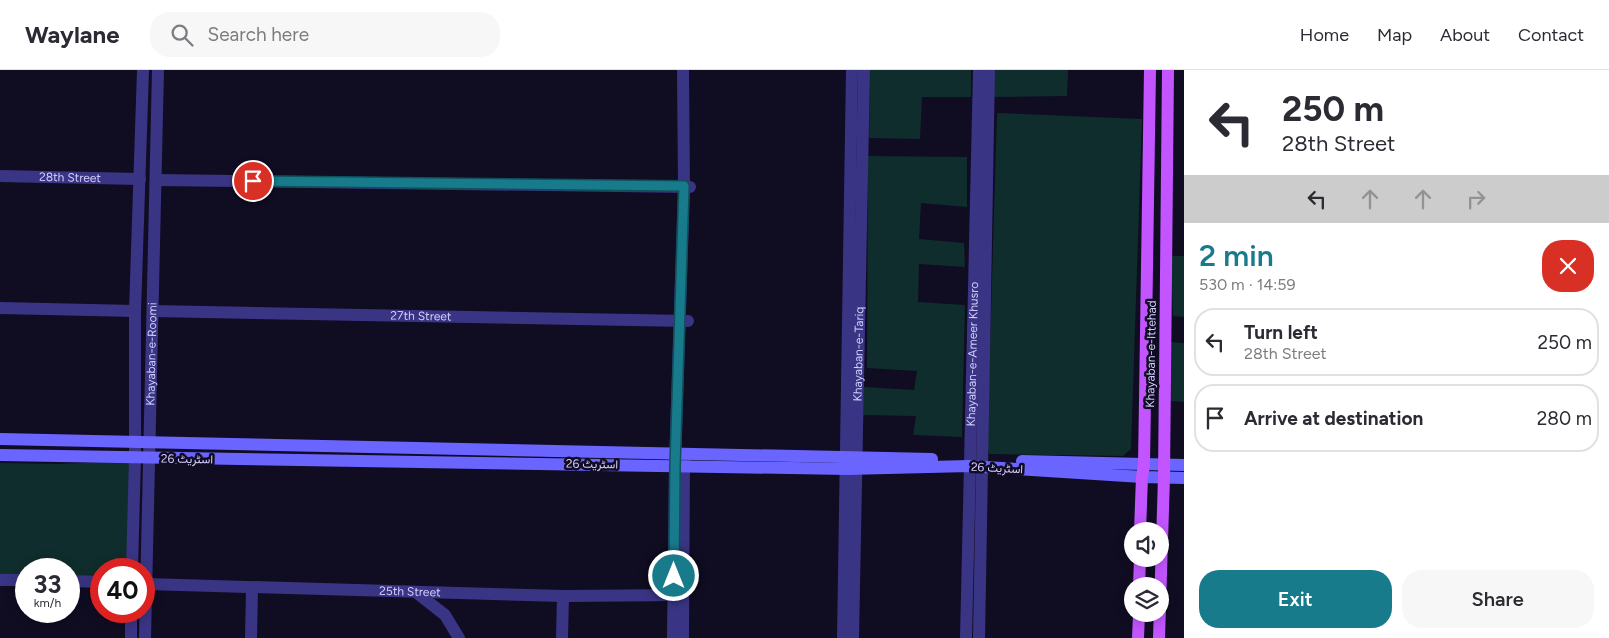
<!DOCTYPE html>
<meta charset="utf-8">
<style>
body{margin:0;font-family:Figtree,Vazirmatn,sans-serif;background:#f7f7f7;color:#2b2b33;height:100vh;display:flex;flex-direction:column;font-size:19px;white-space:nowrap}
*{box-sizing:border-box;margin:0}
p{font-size:16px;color:#7c7c81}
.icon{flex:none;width:28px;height:28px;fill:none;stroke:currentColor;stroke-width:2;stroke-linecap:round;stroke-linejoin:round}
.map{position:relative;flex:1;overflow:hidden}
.side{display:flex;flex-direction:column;background:#fff;width:425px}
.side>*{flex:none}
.hud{background:#fff;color:#2b2b33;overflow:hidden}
.buttons{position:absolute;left:1124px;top:452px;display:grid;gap:10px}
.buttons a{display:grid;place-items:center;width:45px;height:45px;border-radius:50%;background:#fff;box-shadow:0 2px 12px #0003;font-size:25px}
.speed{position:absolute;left:15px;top:488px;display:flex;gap:10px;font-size:25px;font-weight:700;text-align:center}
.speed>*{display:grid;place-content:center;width:65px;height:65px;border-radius:50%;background:#fff;box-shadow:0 2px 12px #0003;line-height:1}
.speed small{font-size:12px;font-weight:400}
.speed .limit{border:8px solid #d22;background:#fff;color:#111}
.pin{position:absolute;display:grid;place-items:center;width:42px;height:42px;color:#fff;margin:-21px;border:2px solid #fff;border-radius:50%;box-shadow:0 1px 5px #0007}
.me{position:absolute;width:55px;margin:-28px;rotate:0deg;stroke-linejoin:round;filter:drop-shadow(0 0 4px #0008)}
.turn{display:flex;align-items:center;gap:18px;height:105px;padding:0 15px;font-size:22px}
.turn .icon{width:65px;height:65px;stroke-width:2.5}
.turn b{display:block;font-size:35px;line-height:42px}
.lanes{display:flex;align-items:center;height:48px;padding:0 15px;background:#0003;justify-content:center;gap:25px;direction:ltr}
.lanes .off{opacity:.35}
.round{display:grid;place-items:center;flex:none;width:52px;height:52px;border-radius:20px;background:#f7f7f7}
.headline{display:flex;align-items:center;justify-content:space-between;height:85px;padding:0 15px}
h1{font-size:30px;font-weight:600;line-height:38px;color:#187b8c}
.action{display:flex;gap:10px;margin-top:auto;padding:10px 15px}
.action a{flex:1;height:58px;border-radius:20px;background:#187b8c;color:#fff;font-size:20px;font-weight:600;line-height:58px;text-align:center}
.action a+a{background:#f7f7f7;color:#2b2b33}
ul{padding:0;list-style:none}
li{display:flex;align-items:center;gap:15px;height:68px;margin:0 10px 8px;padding:0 5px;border:2px solid #e1e1e2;border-radius:20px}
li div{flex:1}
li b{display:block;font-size:19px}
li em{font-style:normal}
header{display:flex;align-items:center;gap:30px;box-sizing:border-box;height:70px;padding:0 25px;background:#fff;border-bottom:1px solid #e1e1e2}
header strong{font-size:24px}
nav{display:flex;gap:28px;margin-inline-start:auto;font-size:18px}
.search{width:350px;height:45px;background:#f7f7f7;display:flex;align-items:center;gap:12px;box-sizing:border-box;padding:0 18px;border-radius:20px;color:#7c7c81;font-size:19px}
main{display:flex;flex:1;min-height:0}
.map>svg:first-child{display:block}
.green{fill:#0f2d2c}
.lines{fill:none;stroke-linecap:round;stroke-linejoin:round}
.minor{stroke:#393584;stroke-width:12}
.tertiary{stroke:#393584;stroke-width:12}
.secondary{stroke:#6b65ff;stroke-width:12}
.primary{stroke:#c255ff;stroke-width:12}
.route-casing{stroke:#10505b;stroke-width:12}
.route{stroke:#187b8c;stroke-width:9}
.labels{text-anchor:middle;stroke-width:5;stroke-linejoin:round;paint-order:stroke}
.street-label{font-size:12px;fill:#d4ceff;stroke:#100c22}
</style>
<header>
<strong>Waylane</strong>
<div class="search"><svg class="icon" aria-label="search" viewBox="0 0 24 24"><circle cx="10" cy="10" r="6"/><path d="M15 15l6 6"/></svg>Search here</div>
<nav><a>Home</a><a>Map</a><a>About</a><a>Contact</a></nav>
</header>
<main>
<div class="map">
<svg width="1184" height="568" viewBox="0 0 1184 568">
<rect width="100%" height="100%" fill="#100c22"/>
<g class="green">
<polygon points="870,0 971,0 971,27 922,27 920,69 869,68"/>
<polygon points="993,0 1068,0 1067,26 993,27"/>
<polygon points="997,43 1142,49 1131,379 1123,386 989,384 987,377"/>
<polygon points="868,86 967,87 967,137 921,133 919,169 964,173 965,197 919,194 918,232 965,235 962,367 913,365 916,346 863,345 864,317 914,320 917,301 867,298"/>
<polygon points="1171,186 1184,186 1184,247 1173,246"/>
<polygon points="1170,272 1184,273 1184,332 1170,331"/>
<polygon points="132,391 128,499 101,499 101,508 69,507 69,499 26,499 26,506 0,506 0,393 56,394"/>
</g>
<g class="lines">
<g class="minor">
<path id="s1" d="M0,106L140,109"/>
<polyline points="156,110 690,117"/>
<polyline points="0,238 135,241"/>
<path id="s2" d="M153,241L688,251"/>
<polyline points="0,510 26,510"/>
<polyline points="69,511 101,512"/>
<path id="s3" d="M146,514L563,526L683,525"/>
<polyline points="417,523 445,545 459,568"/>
<polyline points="251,568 252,518"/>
<polyline points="562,568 563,526"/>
<polyline points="843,568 852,0"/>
<path id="s4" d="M853,568L864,0"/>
<path id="s5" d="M966,568L979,0"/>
<polyline points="979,568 989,0"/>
</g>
<g class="tertiary">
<polyline points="132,499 135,387 135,241 143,0"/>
<polyline points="131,568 131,541"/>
<path id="s6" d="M145,568L158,0"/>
<polyline points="673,568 675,395 684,116 683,0"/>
<polyline points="683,568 684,387"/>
</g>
<g class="secondary">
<polyline points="0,369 932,389"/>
<polyline points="0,385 847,399 969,396 1142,407 1184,408"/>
<polyline points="1022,391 1184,395"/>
</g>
<g class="primary">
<polyline points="1140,461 1142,407 1144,395 1150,0"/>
<polyline points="1139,516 1140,489"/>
<polyline points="1138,568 1139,544"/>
<polyline points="1159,568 1164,407 1168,0"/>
</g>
</g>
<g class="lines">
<defs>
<polyline id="route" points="253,111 684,116 675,396 674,506"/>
</defs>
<use href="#route" class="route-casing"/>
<use href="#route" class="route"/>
</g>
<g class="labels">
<g class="street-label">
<text dy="4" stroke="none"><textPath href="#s1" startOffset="70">28th Street</textPath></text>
<text dy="4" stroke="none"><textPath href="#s2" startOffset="268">27th Street</textPath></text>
<text dy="4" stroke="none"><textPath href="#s6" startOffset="284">Khayaban-e-Roomi</textPath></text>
<text dy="4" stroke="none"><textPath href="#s4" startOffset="284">Khayaban-e-Tariq</textPath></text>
<text dy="4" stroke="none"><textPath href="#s5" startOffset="284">Khayaban-e-Ameer Khusro</textPath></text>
<text transform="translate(1151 284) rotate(-89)" y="4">Khayaban-e-Ittehad</text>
<text transform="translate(187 389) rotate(1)" y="4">اسٹریٹ 26</text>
<text transform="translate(592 394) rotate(1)" y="4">اسٹریٹ 26</text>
<text transform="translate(997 398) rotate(3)" y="4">اسٹریٹ 26</text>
<text dy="4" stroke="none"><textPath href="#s3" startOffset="264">25th Street</textPath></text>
</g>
</g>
</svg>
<div class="buttons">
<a><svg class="icon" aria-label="sound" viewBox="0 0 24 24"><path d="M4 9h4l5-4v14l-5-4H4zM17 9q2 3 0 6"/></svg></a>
<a><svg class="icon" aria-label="layers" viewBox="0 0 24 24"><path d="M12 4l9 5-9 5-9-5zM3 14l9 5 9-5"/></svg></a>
</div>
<div class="speed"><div>33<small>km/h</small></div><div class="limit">40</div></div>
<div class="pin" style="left:253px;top:111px;background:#d93025"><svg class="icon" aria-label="arrive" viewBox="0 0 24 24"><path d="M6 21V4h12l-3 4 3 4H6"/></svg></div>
<svg class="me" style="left:674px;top:506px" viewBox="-20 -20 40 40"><circle r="17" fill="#187b8c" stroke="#fff" stroke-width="3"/><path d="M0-11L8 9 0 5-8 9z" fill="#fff"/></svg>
</div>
<section class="side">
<div class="hud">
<div class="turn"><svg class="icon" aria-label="left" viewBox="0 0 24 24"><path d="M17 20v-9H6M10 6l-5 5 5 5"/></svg><div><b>250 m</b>28th Street</div></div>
<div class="lanes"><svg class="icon" aria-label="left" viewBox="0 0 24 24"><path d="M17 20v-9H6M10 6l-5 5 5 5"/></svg><svg class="icon off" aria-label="ahead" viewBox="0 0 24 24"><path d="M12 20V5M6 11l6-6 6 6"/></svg><svg class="icon off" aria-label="ahead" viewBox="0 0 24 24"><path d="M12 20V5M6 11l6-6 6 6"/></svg><svg class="icon off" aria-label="right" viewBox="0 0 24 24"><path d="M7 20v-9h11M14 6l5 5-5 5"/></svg></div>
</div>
<div class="headline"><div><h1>2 min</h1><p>530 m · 14:59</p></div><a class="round" style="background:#d93025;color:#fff"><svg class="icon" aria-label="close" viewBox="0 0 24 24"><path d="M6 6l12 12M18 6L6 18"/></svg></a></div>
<ul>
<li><svg class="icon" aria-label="left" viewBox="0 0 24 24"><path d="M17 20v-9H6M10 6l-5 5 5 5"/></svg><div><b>Turn left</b><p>28th Street</p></div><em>250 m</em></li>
<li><svg class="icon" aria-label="arrive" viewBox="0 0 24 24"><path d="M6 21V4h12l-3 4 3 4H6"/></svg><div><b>Arrive at destination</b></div><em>280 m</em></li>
</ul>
<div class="action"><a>Exit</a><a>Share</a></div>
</section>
</main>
